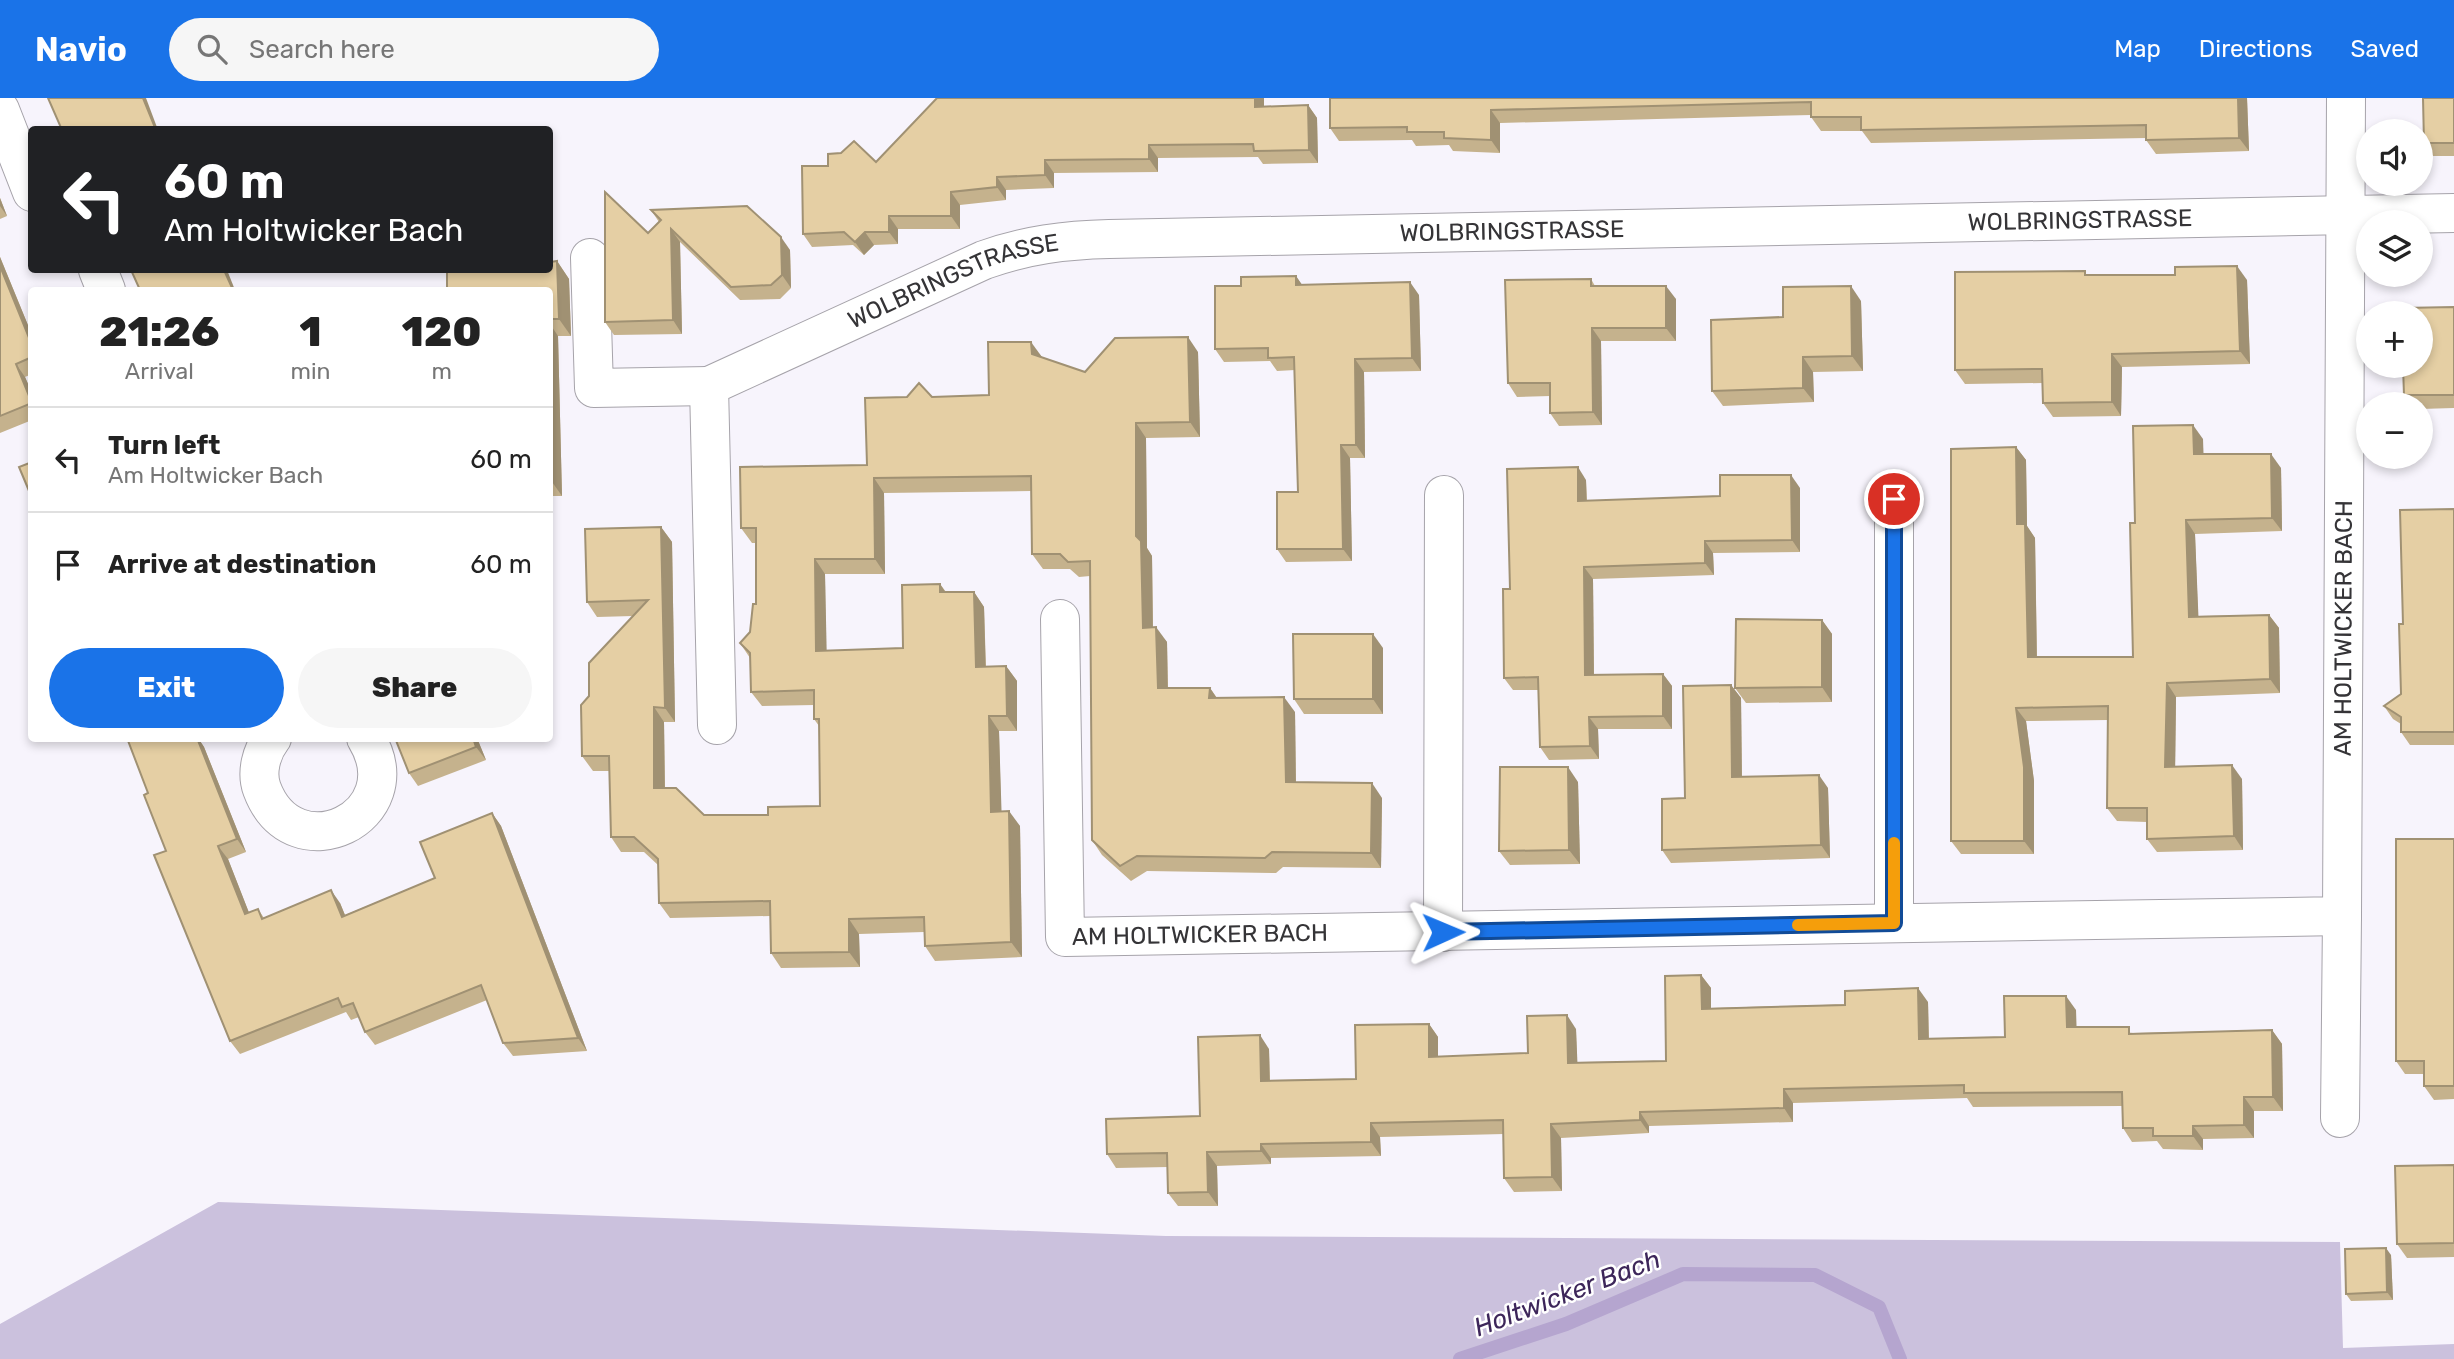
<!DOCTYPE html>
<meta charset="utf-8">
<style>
body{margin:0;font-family:Rubik,sans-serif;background:#f6f6f6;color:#222;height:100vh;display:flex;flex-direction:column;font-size:26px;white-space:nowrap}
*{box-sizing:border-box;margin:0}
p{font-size:23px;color:#767676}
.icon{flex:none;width:38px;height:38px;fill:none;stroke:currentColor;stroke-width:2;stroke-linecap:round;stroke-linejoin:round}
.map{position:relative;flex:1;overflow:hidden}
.panel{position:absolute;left:28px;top:189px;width:525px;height:455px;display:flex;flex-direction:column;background:#fff;border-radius:7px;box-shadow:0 4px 10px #0003}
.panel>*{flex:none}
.banner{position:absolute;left:28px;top:28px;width:525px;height:147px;border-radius:7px;box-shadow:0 4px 10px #0003;background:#202124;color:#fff;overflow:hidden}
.controls{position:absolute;left:2356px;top:21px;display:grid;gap:14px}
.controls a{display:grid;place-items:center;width:77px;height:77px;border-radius:50%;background:#fff;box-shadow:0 4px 10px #0003;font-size:35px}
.pin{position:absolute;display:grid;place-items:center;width:60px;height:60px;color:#fff;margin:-30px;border:4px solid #fff;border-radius:50%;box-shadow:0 2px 7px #0007}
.me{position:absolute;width:77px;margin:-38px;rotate:89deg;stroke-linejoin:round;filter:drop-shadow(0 0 5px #0008)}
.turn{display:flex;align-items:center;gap:24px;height:147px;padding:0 21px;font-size:32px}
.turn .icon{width:91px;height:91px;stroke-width:2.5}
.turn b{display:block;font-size:49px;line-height:60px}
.eta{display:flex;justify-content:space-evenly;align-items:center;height:119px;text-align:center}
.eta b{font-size:42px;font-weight:800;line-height:49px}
.action{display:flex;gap:14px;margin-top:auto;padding:14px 21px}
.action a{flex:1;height:80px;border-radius:42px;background:#1a73e8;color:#fff;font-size:28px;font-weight:800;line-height:80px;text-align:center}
.action a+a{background:#f6f6f6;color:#222}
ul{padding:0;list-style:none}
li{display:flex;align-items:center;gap:21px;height:105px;padding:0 21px;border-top:2px solid #e0e0e0}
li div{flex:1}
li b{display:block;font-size:26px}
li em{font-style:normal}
header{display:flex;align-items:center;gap:42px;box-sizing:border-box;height:98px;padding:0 35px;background:#1a73e8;color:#fff}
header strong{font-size:33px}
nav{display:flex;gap:38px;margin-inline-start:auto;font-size:24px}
.search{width:490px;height:63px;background:#f6f6f6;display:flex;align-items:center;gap:18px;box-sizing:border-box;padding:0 24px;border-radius:38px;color:#767676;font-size:26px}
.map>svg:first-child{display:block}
.green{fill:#cbc1dd}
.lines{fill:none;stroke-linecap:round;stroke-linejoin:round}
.stream{stroke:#b5a5cf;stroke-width:14}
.minor-casing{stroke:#a6a3aa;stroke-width:40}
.minor{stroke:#fff;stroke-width:38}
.wall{fill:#c5b28d}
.shaded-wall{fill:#a09173}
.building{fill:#e5cfa4;stroke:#a09173;stroke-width:2}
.route-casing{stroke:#114b97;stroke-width:18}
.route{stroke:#1a73e8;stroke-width:12}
.slow{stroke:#f59e0b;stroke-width:12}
.labels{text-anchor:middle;stroke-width:5;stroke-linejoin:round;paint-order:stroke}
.street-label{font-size:24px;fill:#353437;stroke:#fff}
.water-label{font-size:26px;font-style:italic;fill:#3d265a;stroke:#fff}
</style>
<header>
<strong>Navio</strong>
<div class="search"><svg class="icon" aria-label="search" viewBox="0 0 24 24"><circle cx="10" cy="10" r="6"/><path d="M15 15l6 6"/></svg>Search here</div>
<nav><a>Map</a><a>Directions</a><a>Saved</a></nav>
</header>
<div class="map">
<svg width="2454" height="1261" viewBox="0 0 2454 1261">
<rect width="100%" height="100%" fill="#f7f4fc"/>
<polygon class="green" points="218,1104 1166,1138 2340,1144 2343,1250 2454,1246 2454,1261 0,1261 0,1226"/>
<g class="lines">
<polyline class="stream" points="1460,1261 1566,1226 1683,1176 1815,1177 1879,1209 1900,1261"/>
<defs>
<g id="minor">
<polyline points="0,12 32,94"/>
<polyline points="590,160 594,290 709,288"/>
<polyline points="98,172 106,192"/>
<path id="s1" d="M1060,521L1065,839L2342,818L2346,0"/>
<path id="s2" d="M717,627L709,288L984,162C1026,147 1065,142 1109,141L2454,115"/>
<path d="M272,640C261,654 256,675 262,691C294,776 414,719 366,640"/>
<polyline points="1894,825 1894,401"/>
<polyline points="1443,834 1444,397"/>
<polyline points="2340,1020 2342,818"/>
</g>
</defs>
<use href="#minor" class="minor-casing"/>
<use href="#minor" class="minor"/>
</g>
<g class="wall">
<polygon points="1330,0 2247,0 2249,53 2156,56 2146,42 2146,40 1871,45 1862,33 1821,33 1811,19 1811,17 1500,25 1500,55 1453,53 1449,47 1416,48 1412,42 1339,43 1330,30"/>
<polygon points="2454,0 2454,58 2433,58 2424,45"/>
<polygon points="1308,7 1317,20 1318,65 1263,66 1258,59 1158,60 1158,74 1054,75 1054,90 1006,92 1006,102 960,107 960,131 898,131 898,146 874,147 864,157 853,147 812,149 803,136 828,68 876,64 1264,9"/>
<polygon points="0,100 7,118 0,121"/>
<polygon points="651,112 790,152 791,190 780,201 740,202 680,144 682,236 614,237 605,224 648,135 659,124"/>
<polygon points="0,159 32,237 32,276 25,279 32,295 32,322 0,335"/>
<polygon points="557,163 569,181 571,238 558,238 562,398 550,398 550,192"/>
<polygon points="2088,177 2247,182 2250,266 2122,269 2121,318 2053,319 2043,305 2042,285 1965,286 1955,272"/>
<polygon points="1296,178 1301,186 1419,197 1421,273 1364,274 1365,360 1350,360 1352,463 1286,464 1277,451 1298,394 1295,272 1277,273 1270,263 1224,264 1215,251 1241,188"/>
<polygon points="1591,181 1595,188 1676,201 1676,243 1601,243 1602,327 1559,328 1550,315 1550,298 1517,299 1508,285"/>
<polygon points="1861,203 1863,273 1813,274 1814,304 1723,308 1712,293 1783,219"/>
<polygon points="2454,209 2454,310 2420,311 2420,306 2410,306 2404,297"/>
<polygon points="1198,254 1200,339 1146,340 1147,450 1152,458 1153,529 1167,544 1168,590 1210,590 1217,600 1295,614 1296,684 1382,700 1381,770 1283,769 1276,775 1147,773 1131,783 1102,757 1092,742 1090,478 1079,479 1070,471 1043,471 1032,456 1031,393 884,395 885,476 825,476 826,553 903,550 940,486 946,494 974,494 984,509 986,569 1006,568 1017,583 1017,633 999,633 1001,713 1020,728 1022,859 935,863 925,848 924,834 859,836 860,869 781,870 771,855 770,818 670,820 659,805 658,767 644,754 621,754 611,739 609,673 593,673 582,658 589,598 633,518 597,519 587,504 661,429 672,444 675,624 664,624 665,690 704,717 768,717 820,708 819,628 814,621 814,607 762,608 751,594 750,560 740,545 750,534 756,506 756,445 752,445 741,430 867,367 932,299 989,297 1042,259 1085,274"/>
<polygon points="2203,341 2203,356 2281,370 2282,433 2195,436 2198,518 2269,517 2279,530 2280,595 2176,599 2175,669 2242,681 2243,752 2157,754 2147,741 2147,724 2117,723 2107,710 2108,622 2026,623 2034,683 2034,756 1961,756 1951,743 2016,349 2026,362 2027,428 2035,440 2037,559 2133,559 2135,425"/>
<polygon points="1586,382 1587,403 1720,398 1800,390 1800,454 1713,455 1714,477 1593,481 1594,577 1663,576 1672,588 1672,631 1598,631 1599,661 1549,662 1540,649 1538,592 1513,592 1504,580 1510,491"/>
<polygon points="2454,411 2454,647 2410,647 2401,634 2401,626 2393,621 2384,608 2401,596 2403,526"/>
<polygon points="1822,522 1832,536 1832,604 1746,605 1735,590"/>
<polygon points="1383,550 1383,616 1304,616 1294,601"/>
<polygon points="1731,587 1741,600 1742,679 1828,690 1830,760 1671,765 1662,752 1685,700"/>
<polygon points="127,640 198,640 204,649 246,754 228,761 249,815 258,811 264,820 340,805 345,817 435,780 492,715 501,728 587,953 513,958 503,945 487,902 375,947 365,934 359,919 351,922 346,914 240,956 230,943 166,753 148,695"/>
<polygon points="395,640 477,640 486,662 418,688 409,675"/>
<polygon points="1578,684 1580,766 1510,767 1499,753"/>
<polygon points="2454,741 2454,1001 2434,1002 2424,988 2424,976 2405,976 2396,963"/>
<polygon points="1701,877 1711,890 1711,910 1928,904 1929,941 2005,939 2076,912 2076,929 2133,935 2272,932 2282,946 2283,1013 2254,1013 2254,1040 2203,1041 2203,1052 2163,1051 2157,1043 2132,1044 2123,1030 2122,1008 1973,1009 1967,1000 1793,1005 1793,1024 1649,1028 1649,1035 1561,1040 1562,1093 1514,1094 1504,1080 1504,1036 1380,1039 1381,1058 1271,1060 1271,1066 1217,1068 1218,1108 1178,1108 1168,1095 1168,1069 1116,1070 1107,1056 1200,1018 1269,951 1270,982 1356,981 1429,926 1438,939 1438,959 1528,955 1576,931 1577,964 1666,963"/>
<polygon points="2454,1067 2454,1159 2407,1160 2397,1146"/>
<polygon points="2391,1157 2393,1202 2351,1203 2346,1196"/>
</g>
<g class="shaded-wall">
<polygon points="143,0 146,0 158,32 156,32"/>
<polygon points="1255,0 1264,0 1264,22 1255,9"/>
<polygon points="2238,0 2247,0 2249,53 2239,40"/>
<polygon points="1308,7 1317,20 1318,65 1309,52"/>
<polygon points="1491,12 1500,25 1500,55 1491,42"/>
<polygon points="1149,47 1158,60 1158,74 1149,61"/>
<polygon points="1045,62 1054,75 1054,90 1045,77"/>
<polygon points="997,79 1006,92 1006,102 997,89"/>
<polygon points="951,94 960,107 960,131 951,118"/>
<polygon points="0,100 7,118 0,108"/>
<polygon points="889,118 898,131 898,146 889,134"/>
<polygon points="671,131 680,144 682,236 673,222"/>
<polygon points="865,134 874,147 864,157 855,144"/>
<polygon points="781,139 790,152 791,190 782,177"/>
<polygon points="0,159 32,237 32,247 0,168"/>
<polygon points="557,163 569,181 571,238 559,221"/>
<polygon points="2237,168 2247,182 2250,266 2240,253"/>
<polygon points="224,172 227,172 235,192 233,192"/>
<polygon points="1296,178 1305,191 1296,187"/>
<polygon points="1410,184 1419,197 1421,273 1412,260"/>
<polygon points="1666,188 1676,201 1676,243 1666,230"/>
<polygon points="1851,188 1861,203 1863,273 1852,258"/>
<polygon points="550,226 558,238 562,398 550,381"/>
<polygon points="1592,230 1601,243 1602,327 1593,314"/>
<polygon points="1188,239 1198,254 1200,339 1190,324"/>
<polygon points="1031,244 1042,259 1042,271 1032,256"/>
<polygon points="2112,256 2122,269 2121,318 2112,304"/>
<polygon points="1803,259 1813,274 1814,304 1803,290"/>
<polygon points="1355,261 1364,274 1365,360 1356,347"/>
<polygon points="16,266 25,279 32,295 32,305"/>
<polygon points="1136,325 1146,340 1147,450 1152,458 1153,545 1143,530 1136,438"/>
<polygon points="2193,327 2203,341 2204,370 2194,356"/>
<polygon points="1341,347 1350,360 1352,463 1343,451"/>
<polygon points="2016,349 2026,362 2027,428 2035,440 2037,573 2028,559 2017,426"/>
<polygon points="2271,356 2281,370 2282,433 2272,420"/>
<polygon points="1578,369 1586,382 1587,416 1578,403"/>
<polygon points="1791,377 1800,390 1800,454 1792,442"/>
<polygon points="874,380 884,395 885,476 875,461"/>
<polygon points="2186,422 2195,436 2199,532 2189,519"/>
<polygon points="661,429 672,444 675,624 665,610"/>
<polygon points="1705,443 1713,455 1714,477 1705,465"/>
<polygon points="815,461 825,476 827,568 816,553"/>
<polygon points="1584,469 1593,481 1594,589 1585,577"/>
<polygon points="940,486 950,501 940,494"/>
<polygon points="974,494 984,509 986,584 976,569"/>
<polygon points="2269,517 2279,530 2280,595 2270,581"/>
<polygon points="1822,522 1832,536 1832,604 1822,589"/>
<polygon points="1156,529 1167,544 1168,605 1158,590"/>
<polygon points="1373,536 1383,550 1383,616 1373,601"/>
<polygon points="1006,568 1017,583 1017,633 1007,618"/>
<polygon points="1663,576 1672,588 1672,631 1663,618"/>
<polygon points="2167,585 2176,599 2175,683 2165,669"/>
<polygon points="1731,587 1741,600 1742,692 1732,679"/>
<polygon points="1210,590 1220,605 1209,600"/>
<polygon points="1284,599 1295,614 1296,699 1286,684"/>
<polygon points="654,609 664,624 665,705 654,690"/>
<polygon points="2016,610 2026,623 2034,683 2034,756 2024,743"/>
<polygon points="989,618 999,633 1002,728 991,714"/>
<polygon points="1589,619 1598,631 1599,661 1590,648"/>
<polygon points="197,640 198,640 204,649 246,754 237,741"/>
<polygon points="473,640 477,640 486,662 476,649"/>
<polygon points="2232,667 2242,681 2243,752 2234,738"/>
<polygon points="1568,669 1578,684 1580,766 1569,752"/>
<polygon points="1819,677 1828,690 1830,760 1821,747"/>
<polygon points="1372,685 1382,700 1381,770 1371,755"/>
<polygon points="1009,713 1020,728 1022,859 1011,844"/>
<polygon points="492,715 501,728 587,953 578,940"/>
<polygon points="218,748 228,761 255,830 245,816"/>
<polygon points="331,792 340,805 351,832 342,819"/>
<polygon points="849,821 859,836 860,869 849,854"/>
<polygon points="1701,877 1711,890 1711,924 1702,911"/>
<polygon points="1918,890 1928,904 1929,955 1919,941"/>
<polygon points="2066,898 2076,912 2077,943 2067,929"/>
<polygon points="1567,917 1576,931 1578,978 1568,965"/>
<polygon points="1429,926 1438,939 1438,973 1429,959"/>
<polygon points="2272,932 2282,946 2283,1013 2273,999"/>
<polygon points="1260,937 1269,951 1270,996 1261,983"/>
<polygon points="1784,991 1793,1005 1793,1024 1784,1010"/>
<polygon points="2244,999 2254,1013 2254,1040 2244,1027"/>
<polygon points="1640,1014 1649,1028 1649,1035 1640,1022"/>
<polygon points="1371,1025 1380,1039 1381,1058 1371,1044"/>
<polygon points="1551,1026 1561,1040 1562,1093 1552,1079"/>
<polygon points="2193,1028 2203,1041 2203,1052 2193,1038"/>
<polygon points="1261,1046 1271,1060 1271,1066 1261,1053"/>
<polygon points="1207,1054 1217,1068 1218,1108 1208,1094"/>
<polygon points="2386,1150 2391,1157 2393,1202 2387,1194"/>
</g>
<g class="building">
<polygon points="48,0 143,0 156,32 62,32"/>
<polygon points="937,0 1255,0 1255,9 1308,7 1309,52 1254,53 1253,46 1149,47 1149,61 1045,62 1045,77 997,79 997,89 951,94 951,118 889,118 889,134 865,134 855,144 844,134 803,136 802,68 828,68 828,56 841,55 854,43 876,64"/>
<polygon points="1330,0 2238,0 2239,40 2146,42 2146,27 1861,32 1861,19 1811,19 1811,4 1491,12 1491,42 1444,40 1444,34 1407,34 1407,29 1330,30"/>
<polygon points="2423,0 2454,0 2454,45 2424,45"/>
<polygon points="605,94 648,135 661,122 651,112 747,108 781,139 782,177 771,187 731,189 671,131 673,222 605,224"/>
<polygon points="557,163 559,221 550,221 550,192 447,192 447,172 550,172 550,164"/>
<polygon points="0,168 32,247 32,259 16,266 32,305 0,318"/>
<polygon points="2237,168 2240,253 2112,256 2112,304 2043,305 2042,271 1955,272 1955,174 2085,173 2085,177 2175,177 2175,169"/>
<polygon points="131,172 224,172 233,192 140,192"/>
<polygon points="1296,178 1296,187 1410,184 1412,260 1355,261 1356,347 1341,347 1343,451 1277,451 1277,394 1298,394 1294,259 1268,260 1268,250 1215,251 1215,188 1241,188 1241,179"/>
<polygon points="1591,181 1591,188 1666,188 1666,230 1592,230 1593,314 1550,315 1550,285 1508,285 1505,182"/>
<polygon points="1851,188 1852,258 1803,259 1803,290 1712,293 1711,222 1783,219 1783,189"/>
<polygon points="2454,209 2454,297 2404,297 2403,268 2420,268 2420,215 2402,215 2402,210"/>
<polygon points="1188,239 1190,324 1136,325 1136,438 1141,443 1143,530 1156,529 1158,590 1210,590 1209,600 1284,599 1286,684 1372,685 1371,755 1272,754 1265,760 1137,758 1120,768 1092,742 1090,463 1068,464 1060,456 1032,456 1031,378 874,380 875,461 815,461 816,553 903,550 902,487 940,486 940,494 974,494 976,569 1006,568 1007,618 989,618 991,714 1009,713 1011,844 925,848 924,819 849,821 849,854 771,855 770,803 659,805 658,761 634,739 611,739 609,658 582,658 581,607 589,598 589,565 648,502 587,504 585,431 661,429 665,610 654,609 654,690 676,690 704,717 768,717 768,709 820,708 819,621 814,621 814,592 751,594 750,555 740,545 750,534 753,506 756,506 756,430 741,430 740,369 867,367 865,300 907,299 919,285 932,299 989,297 988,244 1031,244 1032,256 1085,274 1115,240"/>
<polygon points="2193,327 2194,356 2271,356 2272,420 2186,422 2189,519 2269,517 2270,581 2167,585 2165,669 2232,667 2234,738 2147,741 2147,710 2107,710 2108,608 2016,610 2024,669 2024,743 1951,743 1951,351 2016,349 2017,426 2025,426 2028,559 2133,559 2130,425 2135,425 2133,328"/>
<polygon points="32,364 32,400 19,369"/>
<polygon points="1578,369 1578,403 1720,398 1720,377 1791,377 1792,442 1705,443 1705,465 1584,469 1585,577 1663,576 1663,618 1589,619 1590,648 1540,649 1538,579 1504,580 1503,491 1510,491 1507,371"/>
<polygon points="2454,411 2454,634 2401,634 2401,619 2384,608 2401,596 2399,526 2403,526 2400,412"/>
<polygon points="1736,521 1822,522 1822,589 1735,590"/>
<polygon points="1293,536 1373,536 1373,601 1294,601"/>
<polygon points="1731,587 1732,679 1819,677 1821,747 1662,752 1662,701 1685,700 1683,588"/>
<polygon points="127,640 197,640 237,741 218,748 245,816 258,811 262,821 331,792 342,819 435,780 420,744 492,715 578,940 503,945 481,887 365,934 353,905 342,909 338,900 230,943 154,757 166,753 144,697 148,695"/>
<polygon points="395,640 473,640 476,649 409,675"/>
<polygon points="1500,669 1568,669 1569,752 1499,753"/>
<polygon points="2396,741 2454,741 2454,988 2424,988 2424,963 2396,963"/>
<polygon points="1701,877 1702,911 1845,907 1845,893 1918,890 1919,941 2005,939 2004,898 2066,898 2067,929 2129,929 2129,936 2272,932 2273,999 2244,999 2244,1027 2193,1028 2193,1038 2153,1038 2153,1030 2123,1030 2122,994 1964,995 1964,987 1784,991 1784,1010 1640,1014 1640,1022 1551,1026 1552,1079 1504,1080 1503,1022 1371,1025 1371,1044 1261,1046 1261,1053 1207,1054 1208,1094 1168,1095 1167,1055 1107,1056 1106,1021 1200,1018 1198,939 1260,937 1261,983 1356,981 1355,927 1429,926 1429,959 1528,955 1527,918 1567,917 1568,965 1666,963 1665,878"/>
<polygon points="2454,1067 2454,1145 2397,1146 2395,1068"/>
<polygon points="2386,1150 2387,1194 2346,1196 2345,1151"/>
</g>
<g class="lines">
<defs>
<polyline id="route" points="1443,834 1894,825 1894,401"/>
</defs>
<use href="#route" class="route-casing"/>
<use href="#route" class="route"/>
<polyline class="slow" points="1798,827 1894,825 1894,745"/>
</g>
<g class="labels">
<g class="street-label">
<text dy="8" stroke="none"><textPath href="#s2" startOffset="1740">WOLBRINGSTRASSE</textPath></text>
<text dy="8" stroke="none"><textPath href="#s2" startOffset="1172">WOLBRINGSTRASSE</textPath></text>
<text dy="8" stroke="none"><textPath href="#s2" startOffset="606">WOLBRINGSTRASSE</textPath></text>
<text dy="8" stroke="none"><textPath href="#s1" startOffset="1883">AM HOLTWICKER BACH</textPath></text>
<text dy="8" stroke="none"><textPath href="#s1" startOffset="453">AM HOLTWICKER BACH</textPath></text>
</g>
<g class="water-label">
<text transform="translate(1567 1195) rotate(-21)" y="9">Holtwicker Bach</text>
</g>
</g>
</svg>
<div class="controls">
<a><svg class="icon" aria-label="sound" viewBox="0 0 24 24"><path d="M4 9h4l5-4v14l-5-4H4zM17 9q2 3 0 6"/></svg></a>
<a><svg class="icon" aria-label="layers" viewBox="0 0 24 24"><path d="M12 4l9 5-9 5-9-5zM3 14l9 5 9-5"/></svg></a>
<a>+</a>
<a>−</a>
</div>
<div class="pin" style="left:1894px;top:401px;background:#d93025"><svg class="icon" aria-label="arrive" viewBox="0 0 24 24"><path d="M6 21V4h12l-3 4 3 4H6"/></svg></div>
<svg class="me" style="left:1443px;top:834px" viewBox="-20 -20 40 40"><path d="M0-17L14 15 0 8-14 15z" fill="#1a73e8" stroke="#fff" stroke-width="4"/></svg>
<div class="banner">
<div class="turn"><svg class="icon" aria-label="left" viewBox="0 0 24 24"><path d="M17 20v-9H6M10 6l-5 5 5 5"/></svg><div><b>60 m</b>Am Holtwicker Bach</div></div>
</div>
<section class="panel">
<div class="eta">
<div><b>21:26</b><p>Arrival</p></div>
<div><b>1</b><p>min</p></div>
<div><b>120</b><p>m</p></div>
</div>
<ul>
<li><svg class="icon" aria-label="left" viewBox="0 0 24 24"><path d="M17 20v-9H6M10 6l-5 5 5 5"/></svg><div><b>Turn left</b><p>Am Holtwicker Bach</p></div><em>60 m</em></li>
<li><svg class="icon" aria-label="arrive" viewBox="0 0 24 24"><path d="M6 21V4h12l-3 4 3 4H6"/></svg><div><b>Arrive at destination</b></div><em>60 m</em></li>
</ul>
<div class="action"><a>Exit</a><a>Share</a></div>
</section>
</div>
